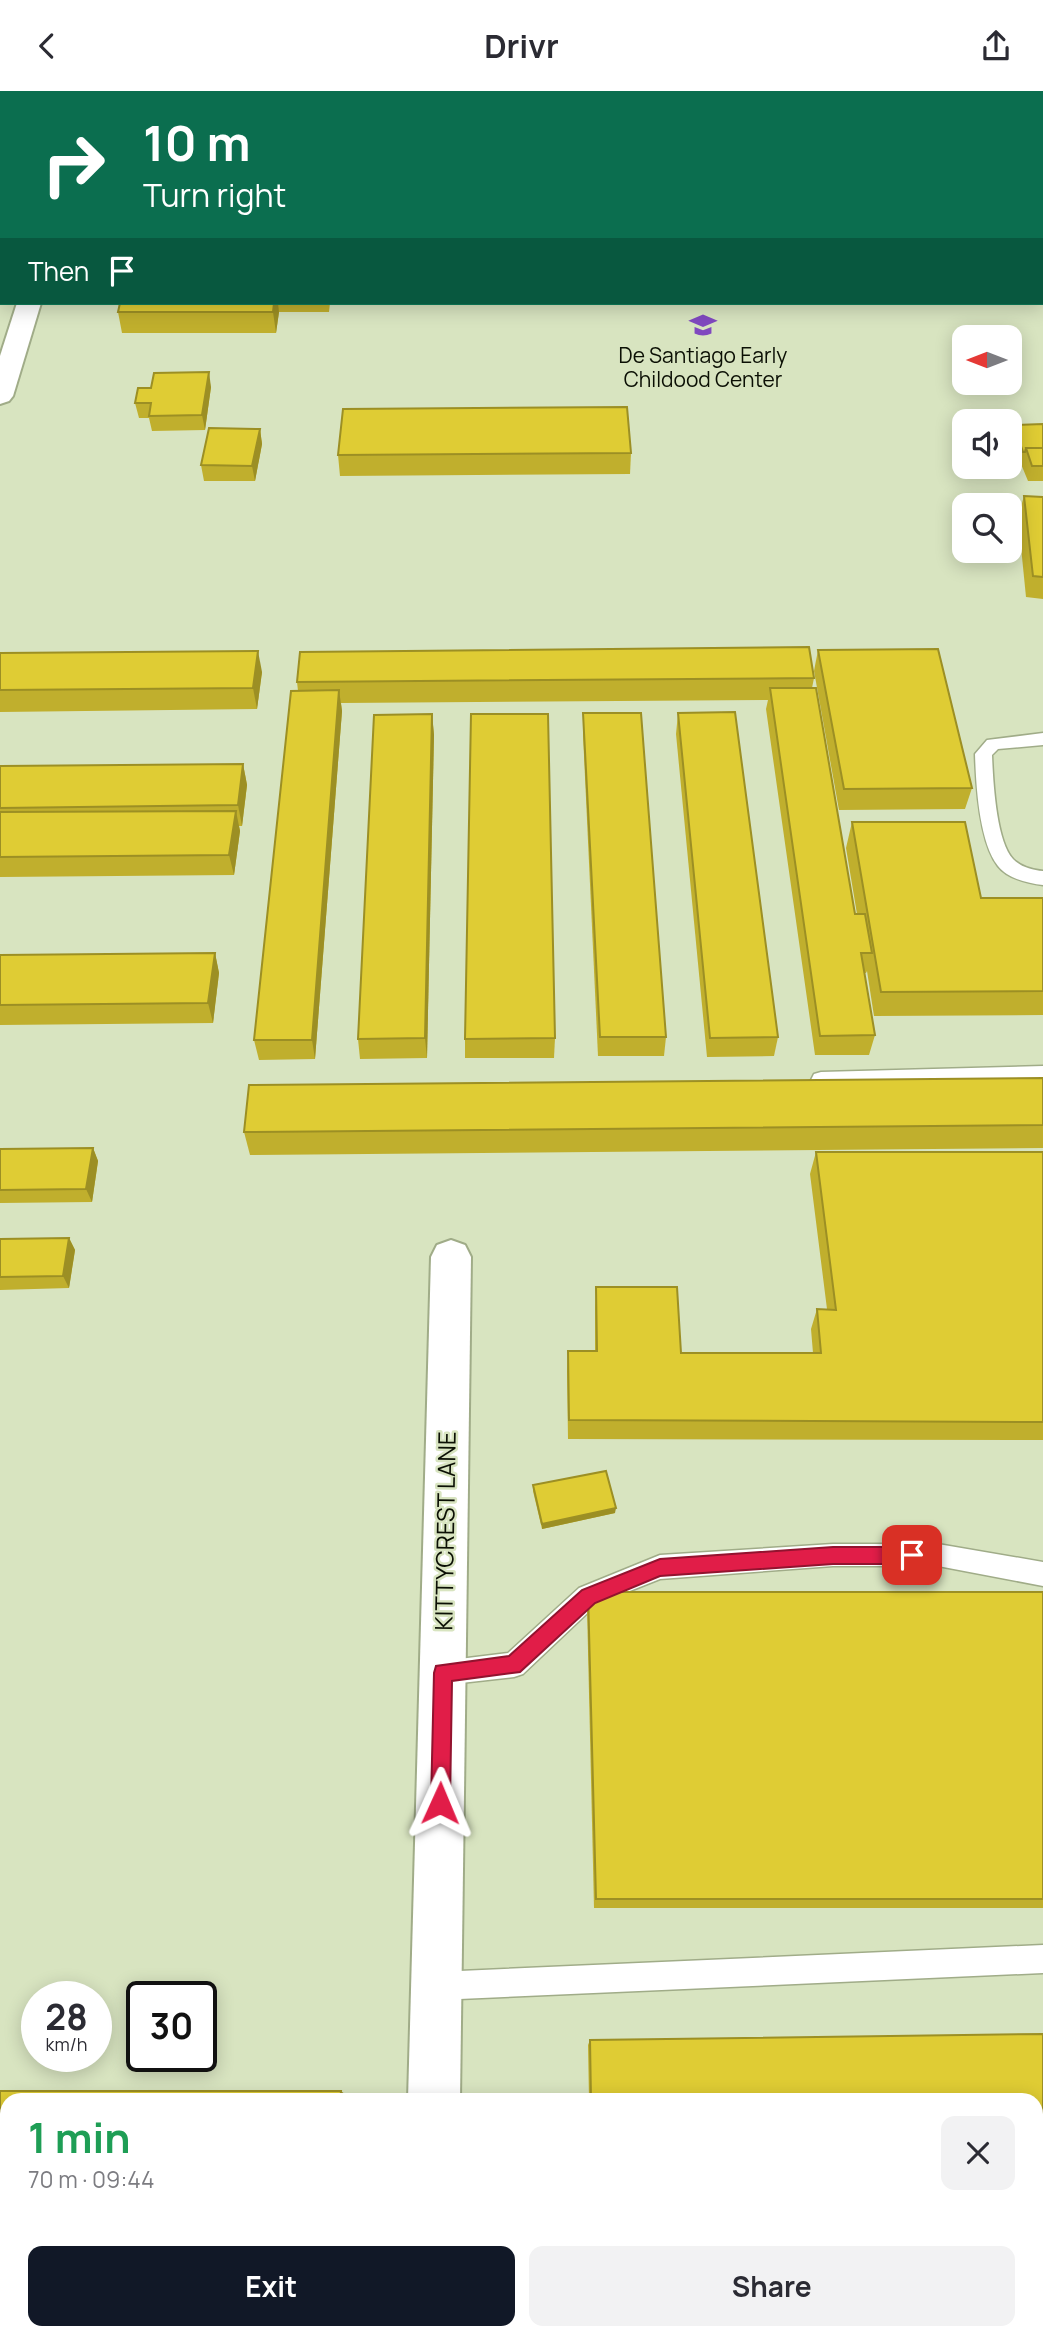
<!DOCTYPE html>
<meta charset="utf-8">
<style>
body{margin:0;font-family:Manrope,sans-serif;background:#f2f2f3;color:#2b2b33;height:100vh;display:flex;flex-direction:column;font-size:26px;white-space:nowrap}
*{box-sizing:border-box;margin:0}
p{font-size:23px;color:#7c7c81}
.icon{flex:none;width:38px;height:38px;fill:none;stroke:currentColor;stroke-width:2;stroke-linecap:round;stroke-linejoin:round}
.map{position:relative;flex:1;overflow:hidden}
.sheet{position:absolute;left:0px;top:2002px;width:1043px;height:247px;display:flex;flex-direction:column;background:#fff;border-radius:21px 21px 0 0;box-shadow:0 4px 18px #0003}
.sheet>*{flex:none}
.banner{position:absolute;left:0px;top:0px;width:1043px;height:214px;box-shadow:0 4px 18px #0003;background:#0b6e4f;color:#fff;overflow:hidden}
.needle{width:46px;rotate:270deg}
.controls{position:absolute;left:952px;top:234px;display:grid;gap:14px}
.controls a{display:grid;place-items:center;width:70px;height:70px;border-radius:14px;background:#fff;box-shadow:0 4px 18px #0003;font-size:35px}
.speed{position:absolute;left:21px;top:1890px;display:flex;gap:14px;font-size:35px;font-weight:700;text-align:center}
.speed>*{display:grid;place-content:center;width:91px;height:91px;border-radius:50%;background:#fff;box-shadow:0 4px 18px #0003;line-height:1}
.speed small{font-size:18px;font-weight:400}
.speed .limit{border:4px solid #111;border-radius:10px;background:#fff;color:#111}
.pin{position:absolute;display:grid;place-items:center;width:60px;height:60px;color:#fff;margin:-30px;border-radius:14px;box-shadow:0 4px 10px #0006}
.me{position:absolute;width:77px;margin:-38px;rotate:1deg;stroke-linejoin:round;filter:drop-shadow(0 0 5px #0008)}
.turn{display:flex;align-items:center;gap:24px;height:147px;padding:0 28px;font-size:32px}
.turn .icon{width:91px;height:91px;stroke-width:2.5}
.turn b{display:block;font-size:49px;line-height:60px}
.then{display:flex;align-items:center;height:66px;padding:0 28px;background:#0003;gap:14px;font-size:26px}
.round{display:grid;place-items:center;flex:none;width:74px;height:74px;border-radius:14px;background:#f2f2f3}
.headline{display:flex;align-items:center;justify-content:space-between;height:119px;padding:0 28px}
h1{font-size:42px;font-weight:700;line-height:52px;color:#1e9e55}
.primary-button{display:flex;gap:14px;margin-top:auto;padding:14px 28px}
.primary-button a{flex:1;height:80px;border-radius:14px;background:#111827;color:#fff;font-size:28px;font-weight:700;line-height:80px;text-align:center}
.primary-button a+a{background:#f2f2f3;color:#2b2b33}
header{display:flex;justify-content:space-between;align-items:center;height:91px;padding:0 28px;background:#fff;font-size:32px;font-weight:700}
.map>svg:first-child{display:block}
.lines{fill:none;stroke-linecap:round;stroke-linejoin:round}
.service-casing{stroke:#a0ac88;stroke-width:3}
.minor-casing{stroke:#a0ac88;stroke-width:4}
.service{fill:#fff;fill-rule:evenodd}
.minor{fill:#fff;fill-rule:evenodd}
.wall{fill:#c0af2d}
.shaded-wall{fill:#9c8f24}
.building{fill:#dfcc34;stroke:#9c8f24;stroke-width:2}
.route{fill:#e11d48;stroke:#92132f;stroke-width:2}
.labels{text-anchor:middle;stroke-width:5;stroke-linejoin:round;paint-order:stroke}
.far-poi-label{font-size:21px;fill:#0b0f04;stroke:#d8e4c0}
.street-label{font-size:24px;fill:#0b0f04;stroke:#d8e4c0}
</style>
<header><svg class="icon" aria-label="back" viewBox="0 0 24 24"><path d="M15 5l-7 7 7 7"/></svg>Drivr<svg class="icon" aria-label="share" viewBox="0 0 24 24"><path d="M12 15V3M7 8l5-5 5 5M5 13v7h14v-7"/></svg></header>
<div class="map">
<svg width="1043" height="2248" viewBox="0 0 1043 2248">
<rect width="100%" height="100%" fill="#d8e4c0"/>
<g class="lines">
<defs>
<g id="service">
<rect x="479" y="0" width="12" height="2"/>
<polygon points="2,77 2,88 0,89 0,78"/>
<rect x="1041" y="95" width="2" height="8"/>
<path d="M1043,642V654L998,658L992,664C993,689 996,750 1013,768C1021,776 1032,779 1043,780V794C1028,792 1008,788 998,775C979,751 976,694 975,663L987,649Z"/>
<polygon points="1043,975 1043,991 821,997 814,995 811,989 814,983 821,981"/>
<polygon points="833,1453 938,1453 1043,1471 1043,1495 938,1475 833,1475 660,1488 597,1513 523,1583 514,1586 443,1594 434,1591 431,1582 434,1573 443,1570 508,1562 579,1497 660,1464"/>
<polygon points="1043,1854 1043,1882 437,1909 427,1905 423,1895 427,1885 437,1881"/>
</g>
<g id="minor">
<rect x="85" y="0" width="20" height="2"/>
<polygon points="17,212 41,212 13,305 9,310 0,313 0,265"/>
<polygon points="451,1149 465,1154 471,1166 460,2009 408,2009 431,1166 437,1154"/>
<rect x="402" y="2242" width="56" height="6"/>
</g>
</defs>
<use href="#service" class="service-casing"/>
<use href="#minor" class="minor-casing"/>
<use href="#service" class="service"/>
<use href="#minor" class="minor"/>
</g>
<g class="wall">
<polygon points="910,0 1043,0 1043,34 1041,34 1041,2 911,2"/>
<polygon points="120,212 330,212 329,221 279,221 276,242 122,242 118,221"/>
<polygon points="211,296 205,339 152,340 149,327 139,327 135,312 151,297"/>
<polygon points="1043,333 1043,390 1028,390 1021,373 1022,369 1020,370 1011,342 1014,334"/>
<polygon points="260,338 262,353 255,390 204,390 201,374"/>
<polygon points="631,362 630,383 340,385 338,364"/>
<polygon points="1024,405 1043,406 1043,508 1026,506 1018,426"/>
<polygon points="818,559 972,697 965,718 839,719 814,580"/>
<polygon points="0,562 262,581 257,618 0,621"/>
<polygon points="814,587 812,597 855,823 857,823 846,757 852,731 981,807 1043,807 1043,924 874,925 867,880 866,882 864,882 875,944 869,964 815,964 766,618 768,609 341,612 342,620 315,968 259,969 254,949 298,600 297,591"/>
<polygon points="583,622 666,946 664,965 598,965 583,643"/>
<polygon points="678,622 778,946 774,965 707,966 676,643"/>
<polygon points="432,623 434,644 427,967 360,968 358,948"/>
<polygon points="243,673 247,694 242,735 239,735 240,740 234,784 0,786 0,675"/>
<polygon points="215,862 219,882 213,932 0,934 0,864"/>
<polygon points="555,947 554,967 465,967 465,948"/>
<polygon points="1043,987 1043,1057 250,1064 244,1041"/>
<polygon points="93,1057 98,1070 92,1111 0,1112 0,1058"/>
<polygon points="816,1061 1043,1061 1043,1349 568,1348 567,1280 568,1260 595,1260 595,1217 596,1196 681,1262 813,1262 811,1238 817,1218 827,1218 810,1083"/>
<polygon points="69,1147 75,1159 69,1197 0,1199 0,1148"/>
<polygon points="533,1394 615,1422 542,1438 533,1400"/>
<polygon points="588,1501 1043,1501 1043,1817 594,1817 587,1517"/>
<polygon points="1043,1943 1043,2102 1036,2102 1036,2009 589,2009 588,1954 590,1949"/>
</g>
<g class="shaded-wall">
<polygon points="274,212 278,212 279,221 276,242 273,221"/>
<polygon points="209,281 211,296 205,339 202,324"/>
<polygon points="260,338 262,353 255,390 252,375"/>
<polygon points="258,560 262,581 257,618 253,597"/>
<polygon points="339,599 342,620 315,968 312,949"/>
<polygon points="432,623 434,644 427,967 425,947"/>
<polygon points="243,673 247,694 242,735 238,714"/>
<polygon points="236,720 240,740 234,784 229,764"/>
<polygon points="215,862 219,882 213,932 208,912"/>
<polygon points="93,1057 98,1070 92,1111 86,1098"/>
<polygon points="69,1147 75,1159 69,1197 63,1185"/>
<polygon points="616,1417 615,1422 542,1438 542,1433"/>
<polygon points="341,2000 346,2004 346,2009 340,2009"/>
<rect x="235" y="2242" width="9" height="6"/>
</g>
<g class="building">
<polygon points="563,0 827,0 828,2 563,2"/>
<polygon points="920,0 1043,0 1043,14 1041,14 1041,2 921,2"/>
<polygon points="120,212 274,212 273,221 118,221"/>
<polygon points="209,281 202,324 149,325 151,312 135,312 138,297 151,297 154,282"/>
<polygon points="627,316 631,362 338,364 343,318"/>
<polygon points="1043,333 1043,357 1026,357 1025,361 1023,361 1014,334"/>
<polygon points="209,337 260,338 252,375 201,374"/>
<polygon points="1026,357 1043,357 1043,375 1032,375"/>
<polygon points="1024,405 1043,406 1043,486 1033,485"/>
<polygon points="809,556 814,587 297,591 300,561"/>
<polygon points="938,558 972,697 844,698 818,559"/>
<polygon points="258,560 253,597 0,599 0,562"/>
<polygon points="770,597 816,597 855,823 865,823 872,862 861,862 875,944 820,945"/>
<polygon points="339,599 312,949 254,949 291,600"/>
<polygon points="735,621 778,946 710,947 678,622"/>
<polygon points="583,622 641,622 666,946 600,946"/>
<polygon points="432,623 425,947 358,948 374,624"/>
<polygon points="471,623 548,623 555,947 465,948"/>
<polygon points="243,673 238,714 0,717 0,675"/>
<polygon points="236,720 229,764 0,766 0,721"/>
<polygon points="852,731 965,731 981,807 1043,807 1043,900 881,901"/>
<polygon points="215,862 208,912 0,914 0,864"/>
<polygon points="1043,987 1043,1034 244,1041 249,994"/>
<polygon points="93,1057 86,1098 0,1099 0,1058"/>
<polygon points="816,1061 1043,1061 1043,1331 569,1329 568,1260 597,1260 596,1196 677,1196 681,1262 821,1262 817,1218 836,1219"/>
<polygon points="69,1147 63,1185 0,1186 0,1148"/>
<polygon points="606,1380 616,1417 542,1433 533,1394"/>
<polygon points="588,1501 1043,1501 1043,1808 596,1808"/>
<polygon points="1043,1943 1043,2101 1036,2102 1036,2009 591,2009 590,1949"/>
<polygon points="0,2000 341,2000 340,2009 7,2009 7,2242 235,2242 235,2248 0,2248"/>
</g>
<polygon class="route" points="833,1456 912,1456 918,1458 921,1464 918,1470 912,1473 833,1473 660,1485 595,1512 520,1581 452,1590 450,1712 447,1719 440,1722 433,1719 431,1712 434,1582 436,1575 509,1565 582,1499 660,1468"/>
<defs>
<symbol id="school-bare" viewBox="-9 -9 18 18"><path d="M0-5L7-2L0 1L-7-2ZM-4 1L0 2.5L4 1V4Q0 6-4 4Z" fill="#8048bf" stroke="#d8e4c0" stroke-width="2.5" paint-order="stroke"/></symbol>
</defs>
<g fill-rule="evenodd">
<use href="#school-bare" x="684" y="215" width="38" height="38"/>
</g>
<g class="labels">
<g class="far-poi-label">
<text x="703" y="272">De Santiago Early<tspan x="703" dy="24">Childood Center</tspan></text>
</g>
<g class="street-label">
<text transform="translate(446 1440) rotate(-89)" y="8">KITTYCREST LANE</text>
</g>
</g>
</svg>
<div class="controls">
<a><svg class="needle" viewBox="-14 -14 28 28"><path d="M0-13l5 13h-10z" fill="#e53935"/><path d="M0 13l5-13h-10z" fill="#7c7c81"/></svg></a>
<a><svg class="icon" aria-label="sound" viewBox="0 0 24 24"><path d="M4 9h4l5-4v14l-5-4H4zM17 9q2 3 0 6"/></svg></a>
<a><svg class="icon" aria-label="search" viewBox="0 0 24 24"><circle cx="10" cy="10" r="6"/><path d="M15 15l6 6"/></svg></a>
</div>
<div class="speed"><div>28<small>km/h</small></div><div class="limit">30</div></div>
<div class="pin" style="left:912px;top:1464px;background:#d93025"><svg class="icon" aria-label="arrive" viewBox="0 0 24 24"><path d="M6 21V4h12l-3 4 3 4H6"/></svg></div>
<svg class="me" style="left:440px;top:1712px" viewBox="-20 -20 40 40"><path d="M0-17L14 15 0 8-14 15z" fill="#e11d48" stroke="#fff" stroke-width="4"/></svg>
<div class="banner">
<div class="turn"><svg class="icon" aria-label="right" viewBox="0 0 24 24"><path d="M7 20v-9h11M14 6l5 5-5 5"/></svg><div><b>10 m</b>Turn right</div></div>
<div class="then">Then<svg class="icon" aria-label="arrive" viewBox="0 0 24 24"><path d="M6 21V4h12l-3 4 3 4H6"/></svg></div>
</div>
<section class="sheet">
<div class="headline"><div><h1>1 min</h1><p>70 m · 09:44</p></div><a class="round"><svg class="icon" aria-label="close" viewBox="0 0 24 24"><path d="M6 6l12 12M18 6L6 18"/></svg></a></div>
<div class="primary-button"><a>Exit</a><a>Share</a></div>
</section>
</div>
